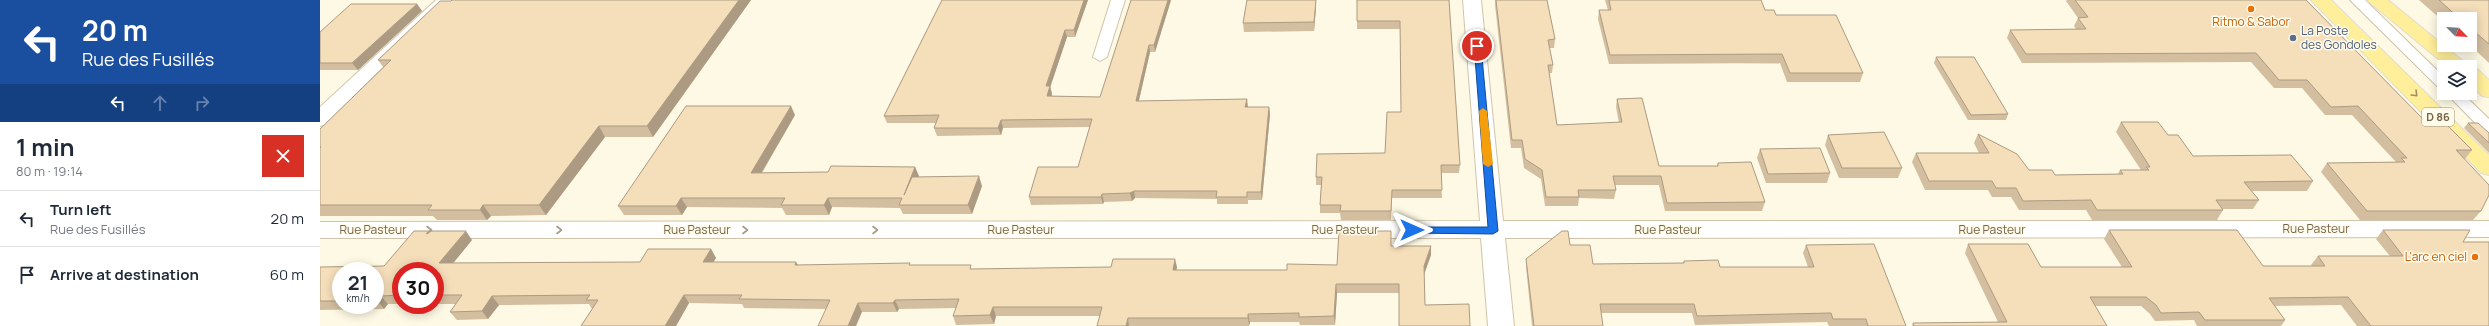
<!DOCTYPE html>
<meta charset="utf-8">
<style>
body{margin:0;font-family:Manrope,sans-serif;background:#f2f2f3;color:#1f2937;height:100vh;display:flex;flex-direction:column;font-size:15px;white-space:nowrap}
*{box-sizing:border-box;margin:0}
p{font-size:13px;color:#747a83}
.icon{flex:none;width:22px;height:22px;fill:none;stroke:currentColor;stroke-width:2;stroke-linecap:round;stroke-linejoin:round}
.map{position:relative;flex:1;overflow:hidden}
.details{display:flex;flex-direction:column;background:#fff;width:320px}
.details>*{flex:none}
.guide{background:#1a4fa0;color:#fff;overflow:hidden}
.needle{width:26px;rotate:114deg}
.fabs{position:absolute;left:2117px;top:12px;display:grid;gap:8px}
.fabs a{display:grid;place-items:center;width:40px;height:40px;border-radius:0px;background:#fff;box-shadow:0 2px 10px #0003;font-size:20px}
.speed{position:absolute;left:12px;top:262px;display:flex;gap:8px;font-size:20px;font-weight:700;text-align:center}
.speed>*{display:grid;place-content:center;width:52px;height:52px;border-radius:50%;background:#fff;box-shadow:0 2px 10px #0003;line-height:1}
.speed small{font-size:10px;font-weight:400}
.speed .limit{border:6px solid #d22;background:#fff;color:#111}
.pin{position:absolute;display:grid;place-items:center;width:34px;height:34px;color:#fff;margin:-17px;border:2px solid #fff;border-radius:50%;box-shadow:0 1px 4px #0007}
.me{position:absolute;width:44px;margin:-22px;rotate:90deg;stroke-linejoin:round;filter:drop-shadow(0 0 3px #0008)}
.turn{display:flex;align-items:center;gap:14px;height:84px;padding:0 16px;font-size:18px}
.turn .icon{width:52px;height:52px;stroke-width:2.5}
.turn b{display:block;font-size:28px;line-height:34px}
.lanes{display:flex;align-items:center;height:38px;padding:0 16px;background:#0003;justify-content:center;gap:20px;direction:ltr}
.lanes .off{opacity:.35}
.round{display:grid;place-items:center;flex:none;width:42px;height:42px;border-radius:0px;background:#f2f2f3}
.overview{display:flex;align-items:center;justify-content:space-between;height:68px;padding:0 16px}
h1{font-size:24px;font-weight:700;line-height:30px}
ul{padding:0;list-style:none}
li{display:flex;align-items:center;gap:12px;height:56px;padding:0 16px;border-top:1px solid #e0e1e3}
li div{flex:1}
li b{display:block;font-size:15px}
li em{font-style:normal}
main{display:flex;flex:1;min-height:0}
.map>svg:first-child{display:block}
.lines{fill:none;stroke-linecap:round;stroke-linejoin:round}
.service-casing{stroke:#d0c3aa;stroke-width:2}
.minor-casing{stroke:#d0c3aa;stroke-width:2}
.primary-casing{stroke:#e1ddd7;stroke-width:2}
.service{fill:#fff;fill-rule:evenodd}
.minor{fill:#fff;fill-rule:evenodd}
.primary{fill:#ffef9a;fill-rule:evenodd}
.wall{fill:#d3bfa0;fill-rule:evenodd}
.shaded-wall{fill:#ac9b82}
.building{fill:#f5deba;stroke:#ac9b82}
.oneway{stroke:#a08e61}
.oneway2{stroke:#a79a88}
.route{fill:#1a73e8;stroke:#114b97}
.slow{fill:#f59e0b}
.food-dot{fill:#e8710a;stroke:#fffcec;stroke-width:1.5}
.service-dot{fill:#5c6f8a;stroke:#fffcec;stroke-width:1.5}
.labels{text-anchor:middle;stroke-width:3;stroke-linejoin:round;paint-order:stroke}
.shield{fill:#fffcec;stroke:#a09279;stroke-width:1}
.shield-label{font-size:11px;font-weight:bold;fill:#786448}
.food-label{font-size:12px;fill:#c56008;stroke:#fffcec}
.service-label{font-size:12px;fill:#4e5e75;stroke:#fffcec;text-anchor:start}
.street-label{font-size:12px;fill:#786448;stroke:#fffcec}
</style>
<main>
<section class="details">
<div class="guide">
<div class="turn"><svg class="icon" aria-label="left" viewBox="0 0 24 24"><path d="M17 20v-9H6M10 6l-5 5 5 5"/></svg><div><b>20 m</b>Rue des Fusillés</div></div>
<div class="lanes"><svg class="icon" aria-label="left" viewBox="0 0 24 24"><path d="M17 20v-9H6M10 6l-5 5 5 5"/></svg><svg class="icon off" aria-label="ahead" viewBox="0 0 24 24"><path d="M12 20V5M6 11l6-6 6 6"/></svg><svg class="icon off" aria-label="right" viewBox="0 0 24 24"><path d="M7 20v-9h11M14 6l5 5-5 5"/></svg></div>
</div>
<div class="overview"><div><h1>1 min</h1><p>80 m · 19:14</p></div><a class="round" style="background:#d93025;color:#fff"><svg class="icon" aria-label="close" viewBox="0 0 24 24"><path d="M6 6l12 12M18 6L6 18"/></svg></a></div>
<ul>
<li><svg class="icon" aria-label="left" viewBox="0 0 24 24"><path d="M17 20v-9H6M10 6l-5 5 5 5"/></svg><div><b>Turn left</b><p>Rue des Fusillés</p></div><em>20 m</em></li>
<li><svg class="icon" aria-label="arrive" viewBox="0 0 24 24"><path d="M6 21V4h12l-3 4 3 4H6"/></svg><div><b>Arrive at destination</b></div><em>60 m</em></li>
</ul>
</section>
<div class="map">
<svg width="2169" height="326" viewBox="0 0 2169 326">
<rect width="100%" height="100%" fill="#fef9e4"/>
<g class="lines">
<defs>
<g id="service">
<polygon points="791,0 805,0 787,57 780,61 773,57"/>
<polygon points="2030,0 2045,0 2124,77 2124,90 2119,88"/>
<polygon points="2126,93 2142,93 2169,119 2169,133 2164,132"/>
</g>
<g id="minor">
<polygon points="116,0 136,0 7,124 0,126 0,107"/>
<polygon points="1143,0 1161,0 1183,221 2169,221 2169,237 1185,238 1194,326 1168,326 1161,238 0,238 0,222 1160,221"/>
</g>
<g id="primary">
<polygon points="1991,0 2011,0 2169,155 2169,175 2161,173"/>
<polygon points="2047,0 2068,0 2150,67 2157,69 2169,80 2169,97 2162,96 2150,84 2150,67 2128,67"/>
</g>
</defs>
<use href="#service" class="service-casing"/>
<use href="#minor" class="minor-casing"/>
<use href="#primary" class="primary-casing"/>
<use href="#service" class="service"/>
<use href="#minor" class="minor"/>
<use href="#primary" class="primary"/>
</g>
<g class="wall">
<polygon points="431,0 333,137 285,137 226,215 171,216 167,220 117,220 113,216 0,216 0,129 63,67 58,60"/>
<polygon points="622,0 768,0 755,37 747,37 730,86 732,94 732,96 780,97 851,0 835,52 830,52 819,101 928,107 949,107 950,114 942,200 928,200 928,204 897,204 897,199 815,198 812,201 784,202 783,204 711,205 709,197 758,167 770,127 683,128 681,135 617,136 614,128 616,123 567,123 564,116"/>
<polygon points="1129,0 1140,165 1139,173 1121,173 1122,198 1072,198 1071,220 1021,220 1020,213 1000,213 1000,205 1001,185 996,185 996,177 1065,153 1081,112 1080,29 1037,29 1037,21"/>
<polygon points="1175,0 1227,0 1235,39 1234,48 1229,48 1233,65 1232,73 1229,73 1237,125 1299,123 1296,107 1297,99 1339,166 1397,166 1398,163 1445,202 1442,211 1345,211 1339,185 1295,185 1296,190 1294,199 1259,198 1258,206 1225,206 1221,179 1204,168 1201,148 1191,148 1175,5"/>
<polygon points="1285,0 1441,0 1445,10 1456,15 1543,73 1540,82 1467,82 1460,63 1289,64 1278,19 1279,10 1288,10"/>
<polygon points="1747,0 1986,0 2104,120 2152,150 2145,159 2144,159 2161,211 2153,220 2040,220 2001,172 2007,163 2076,162 2032,115 2005,115 1982,88 1954,88 1931,62 1702,63 1687,38 1690,30 1756,29 1754,26 1758,18 1746,1"/>
<polygon points="2099,0 2169,0 2169,63 2150,45 2150,19 2124,19 2124,22"/>
<polygon points="97,4 102,11 38,70 0,70 0,32"/>
<polygon points="996,7 994,31 924,32 923,23"/>
<polygon points="1616,57 1688,114 1686,120 1648,120 1614,63"/>
<polygon points="475,115 442,173 508,172 595,167 599,177 662,186 652,214 583,214 580,208 512,207 509,215 466,215 462,208 367,207 362,215 304,215 298,206"/>
<polygon points="1801,122 1848,135 1873,156 1993,181 1987,191 1932,191 1939,200 1933,209 1903,209 1903,210 1897,220 1772,220 1766,210 1699,210 1691,197 1672,197 1668,190 1605,190 1592,162 1596,153 1659,153 1654,143 1658,134 1709,170 1735,175 1798,174 1800,170 1821,170 1796,132"/>
<polygon points="2148,123 2169,133 2169,153 2144,128"/>
<polygon points="1508,135 1582,168 1578,178 1519,178 1505,145"/>
<polygon points="1440,149 1510,173 1507,183 1446,183 1437,158"/>
<polygon points="1789,230 1943,266 1992,266 1991,265 1998,256 2070,256 2056,239 2063,230 2143,242 2169,326 2037,326 2021,305 1955,306 1965,320 1961,326 1877,326 1874,320 1835,321 1830,314 1821,306 1775,306 1787,326 1592,326 1593,323 1678,322 1645,253 1648,244 1721,267 1802,267 1784,239"/>
<path d="M152,240L133,263L320,262L391,249L396,258L393,262L478,265H590L653,269L857,267L856,270H967L1017,265L1071,246L1111,255L1104,273L1105,305L1150,326L1079,293H1017L1015,325H980L979,322H930L929,326H777L780,316H676L674,324L636,325L633,316L636,308L579,309L577,312H542L506,309L424,308L422,304L369,303L356,326H261L272,309L269,304L179,305L168,319L137,320L130,312L136,304H115V271H81V304H68L64,309L0,310V267L64,266ZM21,271H55V305H21Z"/>
<polygon points="1250,245 1273,264 1363,263 1364,261 1400,267 1488,267 1483,253 1486,245 1586,326 1509,326 1507,322 1375,325 1372,313 1281,313 1283,326 1212,326 1206,267 1206,259"/>
</g>
<g class="shaded-wall">
<polygon points="419,0 431,0 333,137 327,126"/>
<polygon points="764,0 768,0 755,37 754,30"/>
<polygon points="848,0 851,0 835,52 834,45"/>
<polygon points="996,0 996,7 994,31 994,22"/>
<polygon points="97,4 102,11 38,70 32,63"/>
<polygon points="745,30 747,37 728,94 726,86"/>
<polygon points="829,45 830,52 817,108 816,101"/>
<polygon points="730,86 732,94 729,103 727,96"/>
<polygon points="927,99 928,107 925,107"/>
<polygon points="471,106 475,115 436,182 431,173"/>
<polygon points="949,107 950,114 942,200 941,192"/>
<polygon points="681,120 683,128 681,135 678,128"/>
<polygon points="279,126 285,137 226,215 219,205"/>
<polygon points="595,167 599,176 587,205 584,195"/>
<polygon points="659,176 662,186 652,214 648,205"/>
<polygon points="814,191 815,198 812,201 810,193"/>
<polygon points="782,194 784,202 783,204 781,197"/>
<polygon points="361,198 367,207 362,215 356,206"/>
<polygon points="508,198 512,207 509,215 504,205"/>
<polygon points="163,205 171,216 167,220 160,210"/>
<polygon points="146,231 152,240 126,272 119,263"/>
<polygon points="1111,246 1111,255 1104,275 1104,266"/>
<polygon points="391,249 396,258 388,271 383,262"/>
<polygon points="855,259 857,267 855,279 853,270"/>
<polygon points="476,262 481,270 475,265"/>
<polygon points="1016,284 1017,293 1015,325 1014,316"/>
<polygon points="364,295 369,303 356,326 345,326"/>
<polygon points="61,296 68,304 64,309 57,300"/>
<polygon points="172,296 179,305 168,319 162,311"/>
<polygon points="575,300 579,309 577,312 573,303"/>
<polygon points="538,303 542,312 536,326 528,326"/>
<polygon points="673,307 676,316 674,324 670,315"/>
<polygon points="928,314 930,322 929,326 928,318"/>
<polygon points="808,318 809,326 806,326"/>
</g>
<g class="building">
<polygon points="132,0 419,0 327,126 279,126 219,205 163,205 160,210 108,210 112,205 0,205 0,148 1,147 0,147 0,129 71,60 58,60 120,1 131,1"/>
<polygon points="622,0 764,0 754,30 745,30 726,86 730,86 727,96 780,97 811,0 848,0 834,45 829,45 816,101 927,99 925,107 949,107 941,192 927,192 927,197 896,197 897,191 814,191 810,193 782,194 781,197 709,197 718,167 758,167 772,119 681,120 678,128 614,128 619,115 564,116"/>
<polygon points="927,0 996,0 994,22 923,23"/>
<polygon points="1037,0 1129,0 1140,165 1121,165 1122,190 1072,190 1071,211 1020,211 1021,205 1000,205 1002,177 996,177 997,154 1065,153 1067,112 1081,112 1080,21 1037,21"/>
<polygon points="1176,0 1227,0 1235,39 1228,40 1233,65 1228,65 1237,125 1302,122 1297,99 1322,98 1339,166 1398,166 1398,163 1431,162 1445,202 1347,203 1341,176 1293,176 1296,190 1258,190 1259,197 1226,197 1222,170 1205,159 1202,140 1192,140"/>
<polygon points="1289,0 1441,0 1445,10 1454,10 1456,15 1516,15 1543,73 1470,73 1462,54 1290,55 1279,10 1291,10"/>
<polygon points="1755,0 1986,0 2104,120 2122,120 2152,150 2136,150 2169,185 2169,195 2161,211 2047,211 2007,163 2085,162 2081,158 2087,158 2038,106 2011,107 1987,80 1959,80 1936,53 1706,54 1690,30 1766,29 1758,18 1768,17"/>
<polygon points="2119,0 2169,0 2169,44 2150,28 2150,19 2140,19"/>
<polygon points="31,4 97,4 32,63 0,63 0,32"/>
<polygon points="1616,57 1654,57 1688,114 1651,115"/>
<polygon points="366,106 471,106 431,173 508,172 511,166 595,167 584,195 592,177 659,176 648,205 579,205 582,198 508,198 504,205 461,205 465,198 361,198 356,206 298,206"/>
<polygon points="1801,122 1838,122 1848,135 1858,135 1873,156 1971,155 1993,181 1924,182 1939,200 1896,200 1903,210 1777,210 1771,200 1703,201 1696,188 1676,188 1672,181 1609,181 1596,153 1669,153 1658,134 1697,154 1709,170 1732,170 1735,175 1803,174 1800,170 1829,170 1826,167 1830,167"/>
<polygon points="2148,123 2158,123 2169,133 2169,143"/>
<polygon points="1564,132 1582,168 1522,168 1508,135"/>
<polygon points="1500,148 1510,173 1448,174 1440,149"/>
<polygon points="1789,230 1917,230 1943,266 2005,266 1998,256 2083,256 2063,230 2150,230 2143,242 2169,242 2169,326 2051,326 2028,297 1949,298 1965,320 1885,320 1879,312 1841,313 1836,305 1826,297 1770,297 1787,326 1594,326 1593,323 1687,322 1648,244 1708,244 1721,267 1812,267"/>
<polygon points="94,231 146,231 119,263 320,262 328,249 391,249 383,262 476,262 475,265 590,263 589,265 651,265 650,269 720,268 791,267 793,259 855,259 853,270 967,270 967,264 1017,265 1019,231 1071,231 1071,246 1111,246 1104,266 1105,305 1149,304 1150,326 1079,326 1079,284 1016,284 1014,316 979,317 979,313 928,314 928,318 808,318 806,326 777,326 782,307 673,307 670,315 633,316 639,299 575,300 573,303 538,303 528,326 498,326 510,300 419,299 422,295 364,295 345,326 261,326 278,300 266,300 270,295 172,296 162,311 130,312 142,295 115,295 115,271 81,271 81,295 61,296 57,300 55,301 55,271 21,271 21,301 0,301 0,267 64,266"/>
<polygon points="1242,231 1248,231 1250,245 1270,245 1273,264 1364,263 1364,261 1398,260 1400,267 1494,267 1486,245 1554,244 1586,326 1548,326 1546,319 1513,319 1511,313 1377,316 1374,304 1280,304 1283,326 1214,326 1206,259"/>
</g>
<defs><path id="oneway-chevron" d="M-2-3.5L2.5 0L-2 3.5" fill="none" stroke-width="1.6" stroke-linecap="round" stroke-linejoin="round"/></defs>
<use class="oneway" href="#oneway-chevron" transform="translate(2095 94) rotate(45)"/>
<g class="oneway2">
<use href="#oneway-chevron" transform="translate(109 230)"/>
<use href="#oneway-chevron" transform="translate(239 230)"/>
<use href="#oneway-chevron" transform="translate(425 230)"/>
<use href="#oneway-chevron" transform="translate(555 230)"/>
</g>
<polygon class="route" points="1154,45 1161,46 1178,231 1173,234 1089,233 1089,228 1092,227 1168,227"/>
<polygon class="slow" points="1163,108 1167,111 1173,164 1168,167 1163,164 1159,111"/>
<g class="food-dot">
<circle cx="1931" cy="9" r="4"/>
<circle cx="2155" cy="257" r="4"/>
</g>
<circle class="service-dot" cx="1973" cy="38" r="4"/>
<g class="labels">
<rect class="shield" x="2102" y="108" width="32" height="18" rx="3"/>
<g class="shield-label">
<text x="2118" y="121">D 86</text>
</g>
<g class="food-label">
<text x="1931" y="26">Ritmo &amp; Sabor</text>
<text x="2147" y="261" text-anchor="end">L'arc en ciel</text>
</g>
<g class="service-label">
<text x="1981" y="35">La Poste<tspan x="1981" dy="14">des Gondoles</tspan></text>
</g>
<g class="street-label">
<text x="1996" y="233">Rue Pasteur</text>
<text x="53" y="234">Rue Pasteur</text>
<text x="377" y="234">Rue Pasteur</text>
<text x="701" y="234">Rue Pasteur</text>
<text x="1025" y="234">Rue Pasteur</text>
<text x="1348" y="234">Rue Pasteur</text>
<text x="1672" y="234">Rue Pasteur</text>
</g>
</g>
</svg>
<div class="fabs">
<a><svg class="needle" viewBox="-14 -14 28 28"><path d="M0-13l5 13h-10z" fill="#e53935"/><path d="M0 13l5-13h-10z" fill="#747a83"/></svg></a>
<a><svg class="icon" aria-label="layers" viewBox="0 0 24 24"><path d="M12 4l9 5-9 5-9-5zM3 14l9 5 9-5"/></svg></a>
</div>
<div class="speed"><div>21<small>km/h</small></div><div class="limit">30</div></div>
<div class="pin" style="left:1157px;top:46px;background:#d93025"><svg class="icon" aria-label="arrive" viewBox="0 0 24 24"><path d="M6 21V4h12l-3 4 3 4H6"/></svg></div>
<svg class="me" style="left:1092px;top:230px" viewBox="-20 -20 40 40"><path d="M0-17L14 15 0 8-14 15z" fill="#1a73e8" stroke="#fff" stroke-width="4"/></svg>
</div>
</main>
